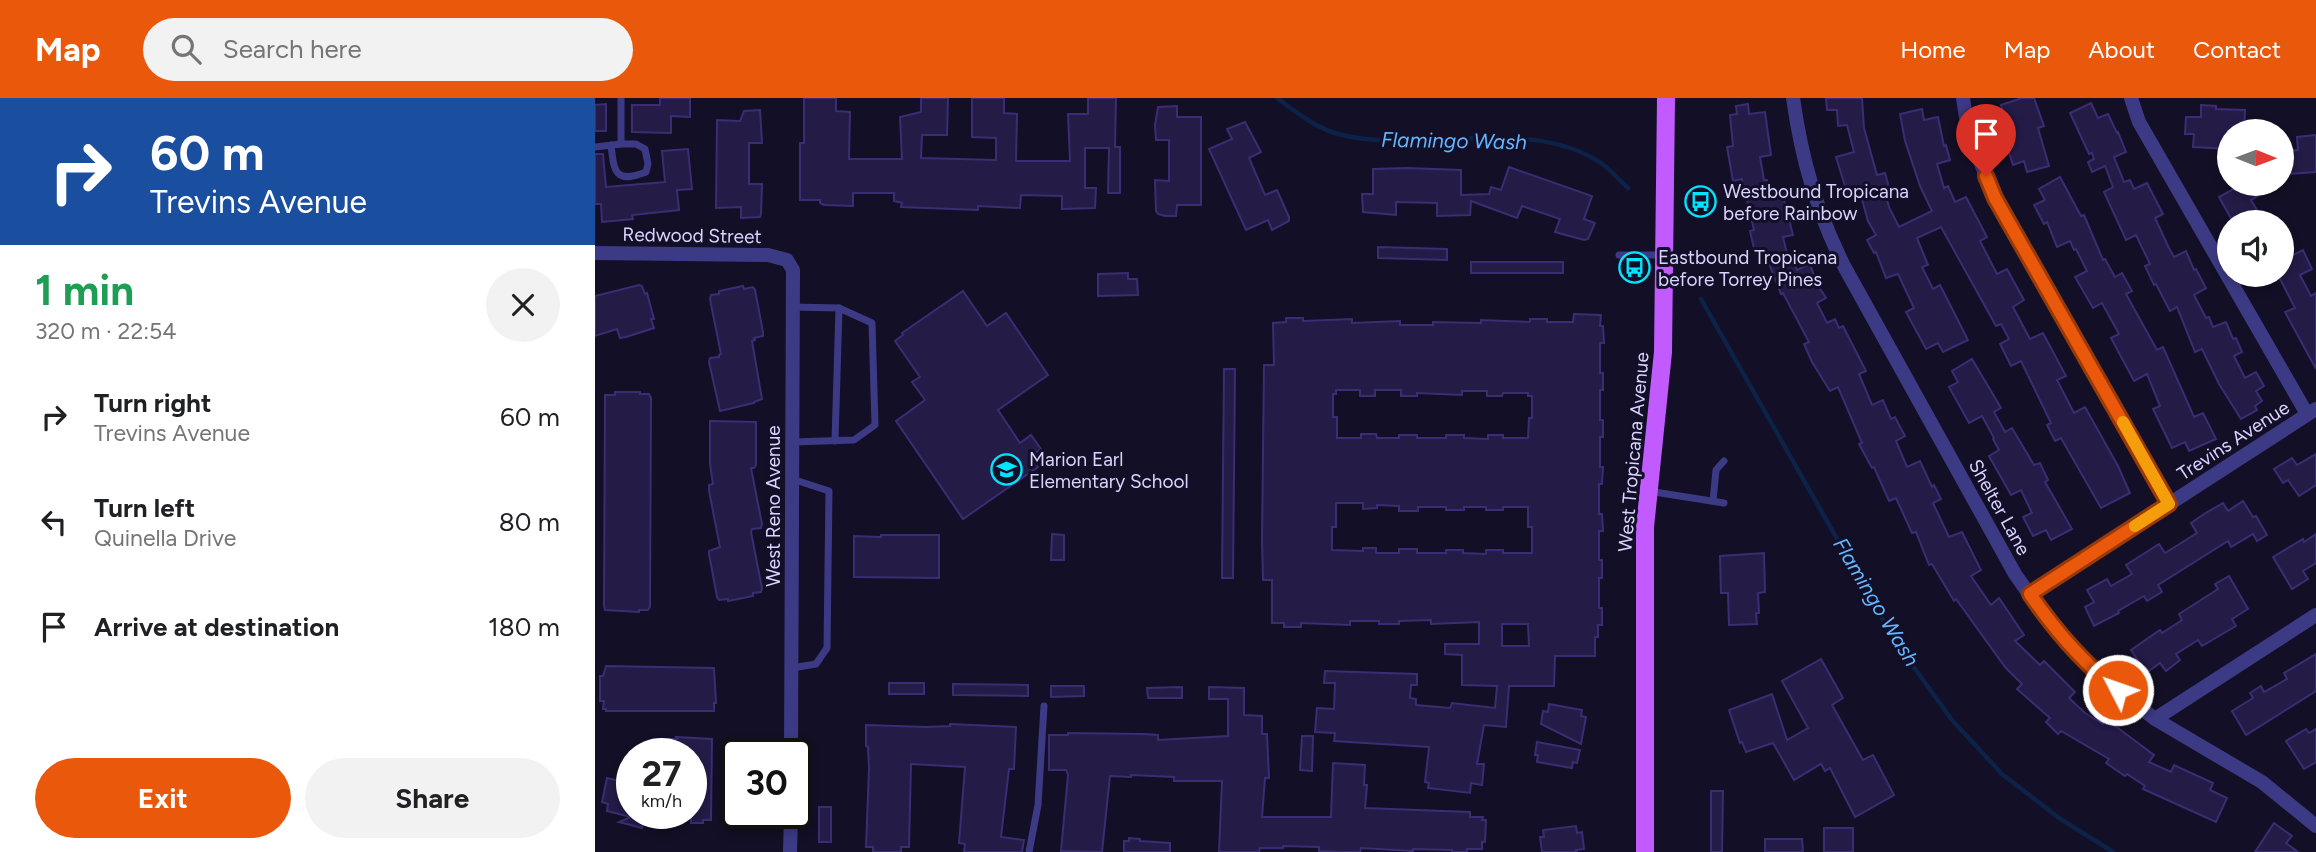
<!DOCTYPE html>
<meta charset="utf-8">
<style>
body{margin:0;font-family:Figtree,sans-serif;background:#f2f2f2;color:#202124;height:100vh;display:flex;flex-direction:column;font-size:26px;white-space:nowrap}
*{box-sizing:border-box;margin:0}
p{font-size:23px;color:#757577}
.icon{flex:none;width:38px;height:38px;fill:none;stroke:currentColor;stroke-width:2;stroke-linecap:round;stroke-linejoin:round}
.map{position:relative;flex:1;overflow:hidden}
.panel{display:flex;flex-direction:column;background:#fff;width:595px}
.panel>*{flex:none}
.hud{background:#1a4fa0;color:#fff;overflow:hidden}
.needle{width:46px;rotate:91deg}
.buttons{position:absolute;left:1622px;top:21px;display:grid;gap:14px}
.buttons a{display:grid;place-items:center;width:77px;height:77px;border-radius:50%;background:#fff;box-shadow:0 4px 10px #0003;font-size:35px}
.speed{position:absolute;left:21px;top:640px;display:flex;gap:14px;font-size:35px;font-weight:700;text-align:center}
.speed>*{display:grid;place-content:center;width:91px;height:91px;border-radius:50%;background:#fff;box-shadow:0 4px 10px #0003;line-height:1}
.speed small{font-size:18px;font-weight:400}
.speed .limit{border:4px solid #111;border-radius:10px;background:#fff;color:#111}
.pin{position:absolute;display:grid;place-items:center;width:60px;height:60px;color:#fff;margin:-72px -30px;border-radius:50% 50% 50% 0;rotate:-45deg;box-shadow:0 0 7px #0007}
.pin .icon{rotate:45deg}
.me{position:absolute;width:77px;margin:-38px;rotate:311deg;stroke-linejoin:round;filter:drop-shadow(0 0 5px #0008)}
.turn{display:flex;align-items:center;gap:24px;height:147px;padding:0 35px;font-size:32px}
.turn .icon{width:91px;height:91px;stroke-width:2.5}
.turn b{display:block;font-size:49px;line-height:60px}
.round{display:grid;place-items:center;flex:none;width:74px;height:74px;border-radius:37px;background:#f2f2f2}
.summary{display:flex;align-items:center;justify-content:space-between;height:119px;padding:0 35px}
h1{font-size:42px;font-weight:700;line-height:52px;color:#1e9e55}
.primary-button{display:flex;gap:14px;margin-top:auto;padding:14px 35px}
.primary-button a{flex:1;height:80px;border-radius:42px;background:#ea580c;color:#fff;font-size:28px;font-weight:700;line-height:80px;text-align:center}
.primary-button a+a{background:#f2f2f2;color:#202124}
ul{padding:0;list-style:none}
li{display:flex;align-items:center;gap:21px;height:105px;padding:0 35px}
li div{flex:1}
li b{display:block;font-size:26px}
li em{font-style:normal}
header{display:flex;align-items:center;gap:42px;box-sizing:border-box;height:98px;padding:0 35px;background:#ea580c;color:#fff}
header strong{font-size:33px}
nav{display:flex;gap:38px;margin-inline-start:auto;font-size:24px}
.search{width:490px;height:63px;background:#f2f2f2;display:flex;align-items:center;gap:18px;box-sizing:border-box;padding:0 24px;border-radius:38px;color:#757577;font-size:26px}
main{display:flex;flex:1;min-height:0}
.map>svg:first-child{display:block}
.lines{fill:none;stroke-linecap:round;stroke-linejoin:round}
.stream{stroke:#0c2248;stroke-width:4.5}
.building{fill:#241b47;stroke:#3b2d73;stroke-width:2;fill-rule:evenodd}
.lane{stroke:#3d3a85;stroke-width:7}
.street{stroke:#3d3a85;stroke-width:14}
.primary{stroke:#c25bff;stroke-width:18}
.route-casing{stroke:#983908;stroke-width:18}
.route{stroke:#ea580c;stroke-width:12}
.slow{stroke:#f59e0b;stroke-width:12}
.labels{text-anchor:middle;stroke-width:6;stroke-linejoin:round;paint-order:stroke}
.poi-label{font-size:19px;fill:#d9d4ff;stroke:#130f26;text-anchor:start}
.street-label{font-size:19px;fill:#d9d4ff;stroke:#130f26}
.water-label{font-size:21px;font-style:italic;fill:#62b6ff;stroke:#130f26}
</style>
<header>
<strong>Map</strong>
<div class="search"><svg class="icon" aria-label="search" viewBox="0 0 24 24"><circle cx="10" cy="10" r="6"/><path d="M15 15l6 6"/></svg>Search here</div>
<nav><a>Home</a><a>Map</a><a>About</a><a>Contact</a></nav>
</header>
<main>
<section class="panel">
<div class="hud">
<div class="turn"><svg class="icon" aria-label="right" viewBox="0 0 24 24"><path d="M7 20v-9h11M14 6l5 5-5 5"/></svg><div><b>60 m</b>Trevins Avenue</div></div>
</div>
<div class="summary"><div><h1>1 min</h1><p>320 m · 22:54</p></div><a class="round"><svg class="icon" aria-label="close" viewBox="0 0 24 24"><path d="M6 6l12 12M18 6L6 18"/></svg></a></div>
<ul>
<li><svg class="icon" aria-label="right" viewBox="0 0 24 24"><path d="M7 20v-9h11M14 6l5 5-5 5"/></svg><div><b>Turn right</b><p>Trevins Avenue</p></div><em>60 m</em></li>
<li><svg class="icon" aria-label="left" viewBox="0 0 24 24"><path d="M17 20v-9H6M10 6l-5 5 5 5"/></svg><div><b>Turn left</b><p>Quinella Drive</p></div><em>80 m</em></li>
<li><svg class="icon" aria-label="arrive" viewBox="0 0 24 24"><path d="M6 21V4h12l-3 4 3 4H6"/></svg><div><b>Arrive at destination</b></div><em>180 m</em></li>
</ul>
<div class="primary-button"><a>Exit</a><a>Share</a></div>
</section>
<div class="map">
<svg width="1721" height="754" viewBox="0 0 1721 754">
<rect width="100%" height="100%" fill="#130f26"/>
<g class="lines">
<g class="stream">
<path d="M682,0C702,15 722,31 747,37C827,56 934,17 1006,65C1016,72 1024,82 1033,90"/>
<polyline points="1106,201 1300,543 1357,622 1407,676 1464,720 1518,754"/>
</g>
</g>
<g class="building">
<polygon points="65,0 95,0 95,19 76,18 76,35 37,34 37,7 65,7"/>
<polygon points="209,0 241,0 241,13 255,14 254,61 307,61 305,19 326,14 326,0 353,0 352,37 327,37 326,60 401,62 401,40 377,39 377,0 409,0 409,15 422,16 421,63 475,63 473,16 493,16 493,0 521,0 520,49 525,49 525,95 513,95 514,50 490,50 490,90 501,90 500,110 467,111 467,98 426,97 425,110 383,108 383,112 306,109 307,105 299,103 299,95 258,95 258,108 229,107 225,105 225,102 205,102 205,45 209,45"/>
<polygon points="1231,0 1267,0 1269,30 1282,77 1290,75 1295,93 1290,94 1294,109 1304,129 1337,113 1325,88 1310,43 1305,16 1327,11 1329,22 1343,19 1349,48 1351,47 1355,62 1342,66 1349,90 1353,88 1360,104 1371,99 1392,139 1385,143 1402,176 1412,171 1429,202 1418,209 1435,241 1448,235 1471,278 1462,282 1479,315 1490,309 1523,368 1535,395 1506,410 1466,340 1460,343 1452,327 1456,325 1426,263 1416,268 1405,246 1414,241 1406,226 1401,228 1346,129 1322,140 1333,167 1327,169 1338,191 1345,187 1373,242 1348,254 1343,245 1331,251 1311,214 1319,210 1303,176 1291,180 1281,154 1279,155 1272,142 1281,137 1273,123 1266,98 1254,101 1241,59 1259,54 1252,27 1243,28 1242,12 1232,12"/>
<polygon points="1427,0 1439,0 1449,28 1443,30 1454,68 1432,74 1429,63 1418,67 1410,42 1408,42 1403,27 1411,24 1406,7"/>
<polygon points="1496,5 1503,20 1513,16 1522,35 1523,34 1531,54 1519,59 1529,84 1535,82 1539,91 1552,85 1568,116 1560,120 1574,150 1579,159 1591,153 1599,172 1601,171 1611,190 1599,197 1611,220 1614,219 1618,229 1631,224 1638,241 1641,240 1647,254 1639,258 1650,280 1661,274 1669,288 1661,293 1667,303 1660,308 1662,312 1646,321 1624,286 1607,251 1600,254 1582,209 1575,213 1561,186 1559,187 1550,168 1555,166 1541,137 1531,142 1509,94 1518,89 1510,68 1497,74 1493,64 1499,61 1497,55 1494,56 1475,15"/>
<polygon points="11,6 11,33 0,33 0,7"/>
<polygon points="1153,6 1154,16 1170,14 1176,57 1165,59 1169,82 1172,82 1176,97 1187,94 1198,137 1188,139 1194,164 1198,162 1202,172 1215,166 1222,186 1231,200 1222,205 1232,225 1240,221 1244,230 1248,228 1271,273 1264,276 1277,307 1288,302 1296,321 1300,319 1310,338 1301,343 1312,369 1325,363 1337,389 1339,387 1346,401 1338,405 1354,439 1367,434 1386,472 1376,478 1396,507 1404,500 1429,537 1420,543 1445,567 1449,563 1480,594 1474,600 1490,615 1508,626 1510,622 1523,630 1559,657 1554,664 1576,674 1579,667 1618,685 1615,692 1632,700 1621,724 1548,691 1550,688 1532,676 1530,678 1511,665 1514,661 1466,633 1463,636 1451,624 1455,620 1422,591 1427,586 1410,569 1361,501 1359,503 1337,466 1334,467 1321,434 1317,435 1301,400 1294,403 1279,369 1277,370 1264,346 1267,345 1243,289 1235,293 1217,264 1209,246 1214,244 1188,195 1186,196 1169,153 1160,155 1155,133 1159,132 1147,81 1138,83 1132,49 1138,48 1135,17 1142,16 1141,8"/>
<polygon points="1606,7 1621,8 1621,11 1650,12 1649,33 1634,33 1634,51 1598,49 1599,36 1590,36 1591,19 1606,19"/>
<polygon points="582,8 582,19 606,19 606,107 582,107 581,118 570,118 563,116 561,113 560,82 574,83 574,42 561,42 560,27 563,9"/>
<polygon points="165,12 167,45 154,45 154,86 167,86 166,116 165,119 146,120 146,109 121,110 122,22 145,23 149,13"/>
<polygon points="650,24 666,54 654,60 670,97 682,92 694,119 694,123 677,132 673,122 651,132 614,51 637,41 632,31"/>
<polygon points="1721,37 1721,74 1693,76 1691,53 1703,52 1702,39"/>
<polygon points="93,51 97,91 82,92 84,112 37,117 38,121 7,124 6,106 0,106 0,56 8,56 11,89 70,84 67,53"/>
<polygon points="914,69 997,98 989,121 1000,125 993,141 989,142 960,134 965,121 927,108 922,120 876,103 875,117 842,118 842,105 801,104 801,117 768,114 767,96 778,96 778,71 812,70 866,72 866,97 894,96 896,89 906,92"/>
<polygon points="1465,79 1486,118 1489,117 1508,162 1510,161 1520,179 1527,175 1537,193 1531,196 1562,252 1568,249 1599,319 1608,315 1621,341 1594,353 1590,344 1577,350 1558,311 1565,308 1552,276 1539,283 1516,240 1524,236 1507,205 1498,210 1480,179 1492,173 1481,151 1479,152 1475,143 1462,149 1452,124 1449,126 1439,107 1450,102 1444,91"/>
<polygon points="1648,86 1656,86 1663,98 1656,102 1669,124 1638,124 1624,99"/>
<polygon points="1687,140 1696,158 1708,152 1717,171 1705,177 1716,198 1721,195 1721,271 1690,214 1700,210 1683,177 1687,177"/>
<polygon points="783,149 852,151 852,162 783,160"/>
<rect x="876" y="164" width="92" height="11"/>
<polygon points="533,175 533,181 542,181 543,197 503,198 503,176"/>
<polygon points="44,187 47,188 50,196 52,195 59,221 56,221 59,230 31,239 25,240 22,231 0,238 0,198"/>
<polygon points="148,188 149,191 158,189 160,192 168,234 168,238 159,240 160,242 157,243 167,301 159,304 159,305 125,313 114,264 115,260 124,259 124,257 126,256 115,201 116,197 124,196 124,193"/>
<polygon points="368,193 392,228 411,215 453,277 403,312 425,345 436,337 446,351 436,358 443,369 368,421 301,323 330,302 317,284 325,279 300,243 308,237 307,235"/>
<path d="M979,216L1006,217L1005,228H1008L1009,245H1005V275H1008V292H1005V322H1008V339H1005V369H1008L1007,386H1004V416H1007L1008,433H1004V462H1007V480H1004V510H1007V527H1003V539H1000V558H960L959,588H914L911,629L889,627L882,666H889L887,687L876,685L875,695L833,690L834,685L830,684L834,649L739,643L740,635L720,634L722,610L739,611L740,585H729L730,573L822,576V587H816L815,600L821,601V607L855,610L857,605L900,610L902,588L867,587V557L850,556V546H884V524L836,526V522L804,523V526H784V523H755V527L706,525V529H689V525H677V482H668L667,442L669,267H679L678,225L691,224V220H708V223L757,221V225L805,223V227H838V224L886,225V222L935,224V221H952V224H978ZM741,292H765V298H780V292H806V298H822V295L867,297V293H892V298H907L908,295H933V298H937V320H934L933,340H908V337H893V341L869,340V337H851V340H822V337H804V340H782L781,336H766V340H742V319H738V296H741ZM741,405H768V411L782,410V407L804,408V413H823V409H851V412H869V409H891V412H908V409H933V429H937V455H908V452H891V456L868,455V452H851V455H822V451H804V455H781V450H768V453L737,452V429H741ZM907,526H933L934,548H907Z"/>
<polygon points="1377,261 1406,310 1399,314 1410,334 1417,330 1439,367 1445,365 1453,382 1450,384 1477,431 1456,442 1451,432 1438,438 1428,419 1437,415 1426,392 1416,397 1394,358 1404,352 1398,341 1399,340 1387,318 1374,325 1354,289 1363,284 1357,273"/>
<polygon points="629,271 640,271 638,480 627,480"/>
<polygon points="20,294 45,294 45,296 54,296 56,300 55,509 53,512 44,512 44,514 10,512 9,508 10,297 20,297"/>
<polygon points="115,323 161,324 161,367 159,370 156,370 167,426 166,430 157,431 156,434 167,490 166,494 158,495 158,498 133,503 133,501 124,502 122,499 114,456 114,453 125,449 114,393 114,387 118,386 115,366"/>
<polygon points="1721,356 1721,387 1704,398 1693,382 1688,385 1679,371 1697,360 1702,367"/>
<polygon points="1648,403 1658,419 1661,418 1672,437 1662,443 1658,436 1636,449 1633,443 1563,487 1567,494 1552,503 1549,498 1523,513 1524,515 1499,528 1490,509 1499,504 1492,492 1512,481 1516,488 1537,476 1531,467 1564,446 1570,455 1602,435 1596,425 1609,416 1628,405 1633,413"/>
<polygon points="457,436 469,437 469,462 456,462"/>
<polygon points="1721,436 1721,465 1708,473 1713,481 1697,491 1678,459 1708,441 1709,444"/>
<polygon points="286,437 344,437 344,480 259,479 259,438 286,439"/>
<polygon points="1169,455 1170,494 1163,495 1164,515 1161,515 1162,526 1134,527 1133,495 1126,495 1125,458"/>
<polygon points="1634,478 1653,511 1637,521 1641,528 1607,548 1603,542 1581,556 1585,562 1571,573 1565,565 1551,575 1536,552 1565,532 1567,535 1587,522 1584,516 1623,491 1620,486"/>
<polygon points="1721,556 1721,593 1651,637 1637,613 1658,600 1655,595 1666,588 1669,594 1692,581 1689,575"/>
<polygon points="1226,561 1248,600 1237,607 1268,662 1278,657 1299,697 1260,719 1235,670 1230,673 1226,666 1199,682 1178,645 1151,654 1147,644 1145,645 1134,612 1177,596 1192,642 1213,630 1187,583"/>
<polygon points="11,568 119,570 121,605 119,605 119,613 11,613 11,611 8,611 9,603 5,603 5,578 8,578"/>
<rect x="294" y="585" width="35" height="11"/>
<polygon points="358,586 433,587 433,598 358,597"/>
<polygon points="456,588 489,588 489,598 456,599"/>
<polygon points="587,589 587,600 553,600 552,590"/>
<polygon points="614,589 649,590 649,617 667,618 667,636 672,636 674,680 670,680 667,719 736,719 738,665 770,667 769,687 772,687 770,710 875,714 875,719 888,719 887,722 891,722 890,744 887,744 887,751 872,751 872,754 857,754 857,752 818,751 818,753 766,750 765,754 746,754 724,753 724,749 688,748 688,750 665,750 664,754 624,754 627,683 579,683 579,679 536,677 536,679 515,678 507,754 466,753 473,677 471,672 454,672 454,637 473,637 473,635 549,636 563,637 563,642 633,638 633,601 614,601"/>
<polygon points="954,606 987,612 986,618 991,619 986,646 946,626 948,613 953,614"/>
<polygon points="355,626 421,629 419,671 414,671 406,739 429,742 427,754 369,754 370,746 364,745 370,669 316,666 314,749 306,749 306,754 278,754 278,749 271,749 274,670 273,649 271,648 271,627 331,629 355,628"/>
<polygon points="1711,631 1714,635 1721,631 1721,664 1709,671 1691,643"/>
<polygon points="707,638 718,638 717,673 705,672"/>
<polygon points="81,639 117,641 116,722 108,722 108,725 96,725 96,656 71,656 72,641 82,641"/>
<polygon points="942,644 985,652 982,665 978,664 977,670 942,664 943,657 940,657"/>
<polygon points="12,680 37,686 37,719 51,716 47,730 24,724 36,719 12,713 13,706 7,704"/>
<polygon points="1116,693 1128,693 1127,754 1116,754"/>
<rect x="224" y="709" width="12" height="35"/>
<polygon points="1679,725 1697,738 1691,745 1703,754 1660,754"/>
<polygon points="981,728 982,735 987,734 989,751 981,752 982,754 947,754 945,739 949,739 948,732"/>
<rect x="1229" y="730" width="29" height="24"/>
<polygon points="534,740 545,741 545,743 575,745 575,754 529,754 529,743 534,743"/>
<polygon points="1170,741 1207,741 1208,754 1170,754"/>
</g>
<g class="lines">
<g class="lane">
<path d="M16,47C19,74 20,86 51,74L53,66L50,51L41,46H26"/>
<polyline points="0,49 26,46 26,0"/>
<polyline points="1024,157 1069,157"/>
<polyline points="240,343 244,210"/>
<polyline points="198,344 259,342 280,327 277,225 244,210 198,209"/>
<polyline points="1053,393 1129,405"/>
<polyline points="1118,403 1121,372 1129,363"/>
<polyline points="197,570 221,566 232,550 234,393 197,381"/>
<polyline points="434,754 443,707 449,608"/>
</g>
<g class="street">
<path d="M1198,0C1207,63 1221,111 1249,168L1420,476L1450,519L1505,578L1560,621L1667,684L1721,728"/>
<polyline points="1368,0 1373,33 1400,101 1574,406"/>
<polyline points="1536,0 1544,24 1712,316"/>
<polyline points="0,155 173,157 192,162 198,172 196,656"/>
<polyline points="1435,496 1721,311"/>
<polyline points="1560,621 1721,517"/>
<polyline points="195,754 196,716"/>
</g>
<polyline class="primary" points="1050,754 1050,429 1068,254 1071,0"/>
</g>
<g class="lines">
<defs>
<path id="route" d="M1391,78L1400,100L1574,406L1435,496C1459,531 1489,566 1523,592"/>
</defs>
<use href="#route" class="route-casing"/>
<use href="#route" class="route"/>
<polyline class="slow" points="1528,324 1574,406 1540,428"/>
</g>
<defs>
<symbol id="bus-ring" viewBox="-11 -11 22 22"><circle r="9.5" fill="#130f26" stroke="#00e5ff" stroke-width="1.5"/><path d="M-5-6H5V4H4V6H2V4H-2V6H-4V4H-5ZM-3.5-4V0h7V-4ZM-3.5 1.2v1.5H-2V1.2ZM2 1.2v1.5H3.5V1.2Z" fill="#00e5ff"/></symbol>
<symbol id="school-ring" viewBox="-11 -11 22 22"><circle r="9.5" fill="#130f26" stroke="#00e5ff" stroke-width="1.5"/><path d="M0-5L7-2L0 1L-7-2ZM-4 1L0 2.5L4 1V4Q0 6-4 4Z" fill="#00e5ff"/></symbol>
</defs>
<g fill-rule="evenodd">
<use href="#bus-ring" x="1088" y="86" width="35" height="35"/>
<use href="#bus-ring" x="1022" y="152" width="35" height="35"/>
<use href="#school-ring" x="394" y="354" width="35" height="35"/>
</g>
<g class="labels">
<g class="poi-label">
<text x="1128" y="100">Westbound Tropicana<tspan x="1128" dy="22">before Rainbow</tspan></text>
<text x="1063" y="166">Eastbound Tropicana<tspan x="1063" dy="22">before Torrey Pines</tspan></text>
<text x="434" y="368">Marion Earl<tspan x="434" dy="22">Elementary School</tspan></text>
</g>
<g class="street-label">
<text transform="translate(97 137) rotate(1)" y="7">Redwood Street</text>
<text transform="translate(1638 342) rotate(-33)" y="7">Trevins Avenue</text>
<text transform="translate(1038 354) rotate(-85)" y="7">West Tropicana Avenue</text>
<text transform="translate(178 408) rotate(-90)" y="7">West Reno Avenue</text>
<text transform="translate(1405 409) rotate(61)" y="7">Shelter Lane</text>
</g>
<g class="water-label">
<text transform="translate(859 43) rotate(1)" y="7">Flamingo Wash</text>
<text transform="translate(1281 504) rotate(59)" y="7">Flamingo Wash</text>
</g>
</g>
</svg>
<div class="buttons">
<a><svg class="needle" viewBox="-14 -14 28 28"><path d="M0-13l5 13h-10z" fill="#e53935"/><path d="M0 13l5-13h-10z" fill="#757577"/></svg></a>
<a><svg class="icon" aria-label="sound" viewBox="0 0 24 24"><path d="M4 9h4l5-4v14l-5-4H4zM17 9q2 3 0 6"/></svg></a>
</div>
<div class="speed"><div>27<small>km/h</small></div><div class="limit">30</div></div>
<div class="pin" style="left:1391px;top:78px;background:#d93025"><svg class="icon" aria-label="arrive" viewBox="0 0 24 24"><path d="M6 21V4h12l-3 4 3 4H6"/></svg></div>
<svg class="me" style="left:1523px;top:592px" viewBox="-20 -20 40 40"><circle r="17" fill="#ea580c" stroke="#fff" stroke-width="3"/><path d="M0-11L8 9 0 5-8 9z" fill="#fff"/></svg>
</div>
</main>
